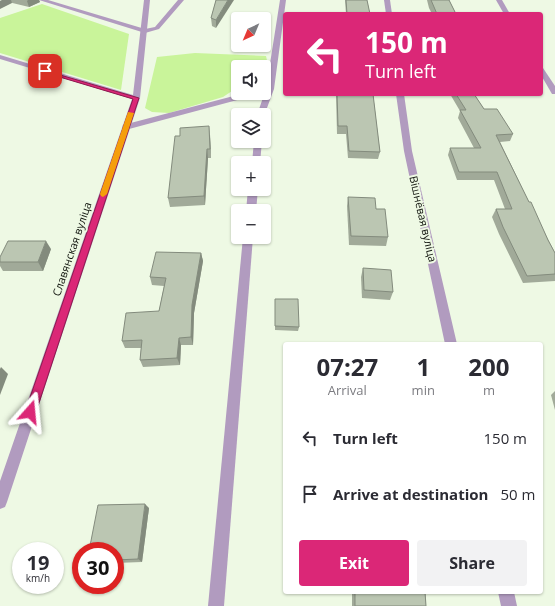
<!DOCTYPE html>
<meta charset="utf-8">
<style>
body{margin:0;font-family:"Open Sans",sans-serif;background:#f2f2f3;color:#2b2b33;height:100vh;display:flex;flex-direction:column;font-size:15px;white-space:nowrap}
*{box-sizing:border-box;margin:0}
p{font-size:13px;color:#7c7c81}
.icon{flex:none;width:22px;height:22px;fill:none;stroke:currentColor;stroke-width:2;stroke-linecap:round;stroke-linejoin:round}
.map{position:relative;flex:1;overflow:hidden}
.side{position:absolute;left:283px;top:342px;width:260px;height:252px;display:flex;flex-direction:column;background:#fff;border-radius:4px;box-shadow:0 1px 3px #0004}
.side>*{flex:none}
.guide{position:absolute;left:283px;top:12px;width:260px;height:84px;border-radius:4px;box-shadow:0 1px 3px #0004;background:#db2777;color:#fff;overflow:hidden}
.needle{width:26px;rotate:224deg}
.fabs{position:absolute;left:231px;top:12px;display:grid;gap:8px}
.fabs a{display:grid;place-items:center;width:40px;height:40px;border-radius:4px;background:#fff;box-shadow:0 1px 3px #0004;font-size:20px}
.speed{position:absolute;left:12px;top:542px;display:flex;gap:8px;font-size:20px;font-weight:700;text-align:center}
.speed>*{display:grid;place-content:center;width:52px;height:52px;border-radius:50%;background:#fff;box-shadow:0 1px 3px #0004;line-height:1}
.speed small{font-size:10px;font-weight:400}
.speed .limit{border:6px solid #d22;background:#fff;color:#111}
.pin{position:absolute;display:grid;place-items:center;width:34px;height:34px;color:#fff;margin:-17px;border-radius:8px;box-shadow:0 2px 6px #0006}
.me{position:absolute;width:44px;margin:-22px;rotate:18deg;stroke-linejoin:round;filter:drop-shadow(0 0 3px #0008)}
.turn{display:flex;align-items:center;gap:14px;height:84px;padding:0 16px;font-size:18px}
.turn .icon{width:52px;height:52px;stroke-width:2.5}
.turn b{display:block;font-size:28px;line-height:34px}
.eta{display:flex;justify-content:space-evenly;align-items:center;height:68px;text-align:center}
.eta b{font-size:24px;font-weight:700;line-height:28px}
.button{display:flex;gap:8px;margin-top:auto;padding:8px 16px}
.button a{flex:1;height:46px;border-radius:4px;background:#db2777;color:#fff;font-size:16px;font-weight:700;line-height:46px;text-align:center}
.button a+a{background:#f2f2f3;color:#2b2b33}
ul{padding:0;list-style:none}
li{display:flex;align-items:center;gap:12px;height:56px;padding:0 16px}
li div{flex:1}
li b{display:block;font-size:15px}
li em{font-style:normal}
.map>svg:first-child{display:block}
.green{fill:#c9f49a}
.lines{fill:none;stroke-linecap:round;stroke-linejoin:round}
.service{fill:#b19bbf;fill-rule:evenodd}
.minor{fill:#b19bbf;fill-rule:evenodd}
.wall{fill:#a1aa99}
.shaded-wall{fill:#838b7d}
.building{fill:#bbc6b2;stroke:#838b7d}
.route{fill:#db2777;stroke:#8e194d}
.slow{fill:#f59e0b}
.labels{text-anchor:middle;stroke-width:4;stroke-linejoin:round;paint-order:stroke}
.street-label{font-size:11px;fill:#11150e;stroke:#eef9e4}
</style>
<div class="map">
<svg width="555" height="606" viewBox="0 0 555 606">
<rect width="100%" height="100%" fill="#eef9e4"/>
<g class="green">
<polygon points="42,4 129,34 121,90 0,53 0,18"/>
<polygon points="195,53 266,56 268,65 256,67 238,67 238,87 223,97 169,113 152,112 145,108 157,57"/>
</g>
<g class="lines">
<g class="service">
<polygon points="39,0 48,0 145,29 155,27 178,0 184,0 159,29 145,33"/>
<polygon points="280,0 286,0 274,89 264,116 264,115 257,115 266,89"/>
<polygon points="496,0 502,0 510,14 504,14"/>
<polygon points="541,67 543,68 555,86 555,94 552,94 541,75"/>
<polygon points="245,93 257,93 256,95 129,129 123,129 122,127 123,125"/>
<polygon points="254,141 262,141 260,163 252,163"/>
<polygon points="248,189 258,189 256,211 246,211"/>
<polygon points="243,237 253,237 224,606 208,606"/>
</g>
<g class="minor">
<polygon points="144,0 150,0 140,98 7,502 5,507 0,509 0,481 132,99 0,59 0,55 133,95"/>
<polygon points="384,0 390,0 392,14 386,14"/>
<polygon points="396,94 404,94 412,151 457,344 445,344 404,151"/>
<polygon points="498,592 514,592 517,606 501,606"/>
</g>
</g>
<g class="wall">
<polygon points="0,0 39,0 40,2 29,7"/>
<polygon points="216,0 216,28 212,26 211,18"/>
<polygon points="345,0 367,0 370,14 346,14"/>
<polygon points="427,0 449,0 456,14 432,14 429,8"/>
<polygon points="336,94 373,94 380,152 378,159 348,158 346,134 337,134"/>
<polygon points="450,94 474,94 484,109 513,134 510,141 500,142 529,202 555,253 555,281 523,283 499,234 492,217 496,209 505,209 494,180 457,180 448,155 450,148 474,148 458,118 460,111"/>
<polygon points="210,135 211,158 208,158 205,205 170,207 168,198 180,136"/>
<polygon points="348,197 376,209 388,237 386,246 349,245 347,206"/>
<polygon points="51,249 43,271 3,271 0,266 0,257"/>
<polygon points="201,253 203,261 194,313 193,345 181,345 180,365 143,367 140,360 141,348 125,348 122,341 159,311 164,286 152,285 150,277"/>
<polygon points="363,268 393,292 390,300 362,298 361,277"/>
<polygon points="275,299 299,327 298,331 275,330"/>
<polygon points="555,391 555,410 551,395"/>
<polygon points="149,508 142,562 115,563 115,551"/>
<polygon points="352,592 425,592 426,606 352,606"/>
</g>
<g class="shaded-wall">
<polygon points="2,0 11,0 12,3 0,9 0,1"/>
<polygon points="28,0 39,0 40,2 29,7 27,1"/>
<polygon points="228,0 234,0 216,28 216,20"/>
<polygon points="209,126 210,135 211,158 210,149"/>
<polygon points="207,149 208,158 205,205 204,196"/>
<polygon points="46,241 51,249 43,271 38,262"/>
<polygon points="201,253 203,261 194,313 193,345 191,337 192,305"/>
<polygon points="179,338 181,345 180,365 177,358"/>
<polygon points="1,367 8,374 0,395 0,369"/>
<polygon points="145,504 149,508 142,562 138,559"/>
</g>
<g class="building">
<polygon points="216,0 228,0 216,20 211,18"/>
<polygon points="346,0 367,0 370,14 347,14"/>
<polygon points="431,0 449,0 456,14 437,14"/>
<polygon points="337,94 373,94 380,152 349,151 347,126 338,126"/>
<polygon points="456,94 474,94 484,109 497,109 513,134 496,135 529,202 531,202 548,240 555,253 555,274 527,276 503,227 496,209 512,209 497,172 459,172 450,148 481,148 460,110 466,110"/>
<polygon points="209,126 210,149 207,149 204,196 168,198 175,136 180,136 180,128"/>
<polygon points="348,197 375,198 376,209 385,209 388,237 351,236"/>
<polygon points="8,241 46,241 38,262 0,262 0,257"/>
<polygon points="156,252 201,253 192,305 191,337 179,338 177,358 140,360 142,340 122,341 126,313 159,311 166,278 150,277"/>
<polygon points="363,268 391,270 393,292 364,290"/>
<polygon points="275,299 298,299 299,327 275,326"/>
<polygon points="145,504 138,559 115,560 115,551 89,551 98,505"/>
<polygon points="355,592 425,592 426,606 355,606"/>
</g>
<polygon class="route" points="43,70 139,98 36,412 34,415 30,417 27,415 25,412 133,99 43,72"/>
<polygon class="slow" points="128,112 134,113 107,194 103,197 101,196 100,194"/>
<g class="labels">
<g class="street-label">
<text transform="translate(423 219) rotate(77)" y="4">Вішнёвая вуліца</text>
<text transform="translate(72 249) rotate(-71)" y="4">Славянская вуліца</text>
</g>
</g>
</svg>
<div class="fabs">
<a><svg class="needle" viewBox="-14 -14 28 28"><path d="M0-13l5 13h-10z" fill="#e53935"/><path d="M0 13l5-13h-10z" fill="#7c7c81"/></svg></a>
<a><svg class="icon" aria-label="sound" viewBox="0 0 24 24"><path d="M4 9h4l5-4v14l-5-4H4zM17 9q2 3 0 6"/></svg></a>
<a><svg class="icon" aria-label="layers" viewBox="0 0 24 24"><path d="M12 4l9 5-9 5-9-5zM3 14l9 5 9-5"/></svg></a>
<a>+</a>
<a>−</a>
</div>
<div class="speed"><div>19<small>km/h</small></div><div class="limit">30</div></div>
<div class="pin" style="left:45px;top:71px;background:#d93025"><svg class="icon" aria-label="arrive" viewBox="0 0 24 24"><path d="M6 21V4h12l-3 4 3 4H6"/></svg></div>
<svg class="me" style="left:30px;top:412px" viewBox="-20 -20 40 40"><path d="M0-17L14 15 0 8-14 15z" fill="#db2777" stroke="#fff" stroke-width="4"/></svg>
<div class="guide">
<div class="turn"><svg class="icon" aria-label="left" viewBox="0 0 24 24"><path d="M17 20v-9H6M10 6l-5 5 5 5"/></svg><div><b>150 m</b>Turn left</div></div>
</div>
<section class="side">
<div class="eta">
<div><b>07:27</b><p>Arrival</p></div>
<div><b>1</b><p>min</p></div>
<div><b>200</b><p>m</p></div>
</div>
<ul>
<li><svg class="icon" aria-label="left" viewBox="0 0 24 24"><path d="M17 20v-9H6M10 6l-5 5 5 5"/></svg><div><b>Turn left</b></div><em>150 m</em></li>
<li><svg class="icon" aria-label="arrive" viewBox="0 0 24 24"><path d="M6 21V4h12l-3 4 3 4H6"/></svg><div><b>Arrive at destination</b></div><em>50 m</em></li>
</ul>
<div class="button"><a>Exit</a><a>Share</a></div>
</section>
</div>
